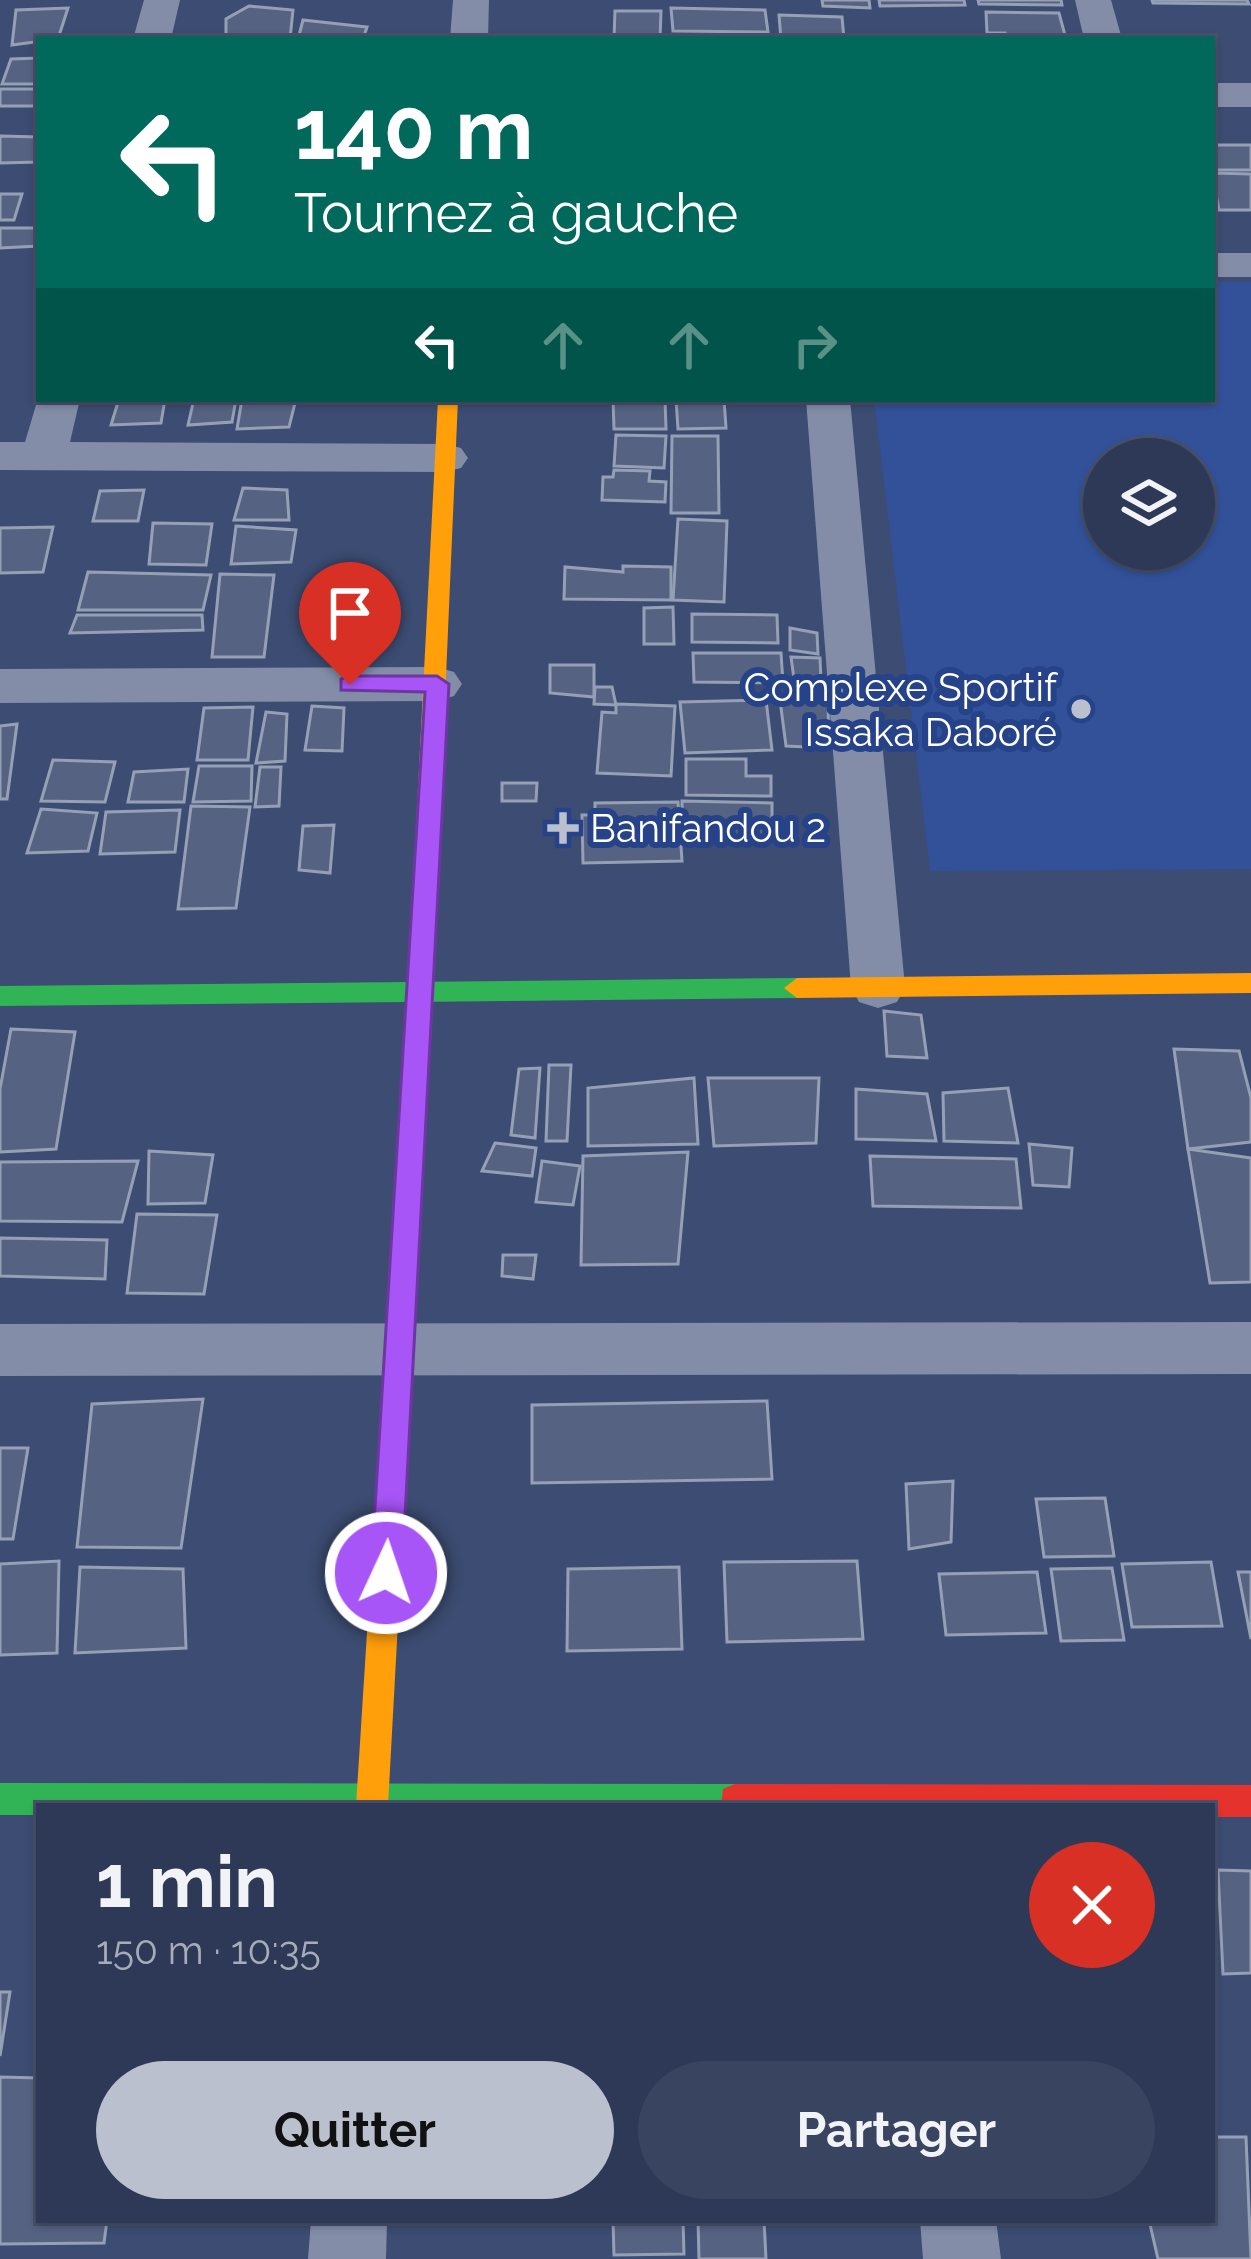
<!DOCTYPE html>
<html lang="fr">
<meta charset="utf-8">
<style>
body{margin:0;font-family:Raleway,sans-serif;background:#394460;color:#f1f3f6;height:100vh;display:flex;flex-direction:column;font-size:45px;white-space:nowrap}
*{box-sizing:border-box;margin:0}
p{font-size:39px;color:#a7acb9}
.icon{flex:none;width:66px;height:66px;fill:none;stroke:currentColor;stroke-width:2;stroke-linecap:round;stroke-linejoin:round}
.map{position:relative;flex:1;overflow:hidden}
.sheet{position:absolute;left:36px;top:1803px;width:1179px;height:420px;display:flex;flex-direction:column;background:#2d3956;border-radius:0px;box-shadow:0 3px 9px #0004,0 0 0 3px #48536c}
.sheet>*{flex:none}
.banner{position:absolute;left:36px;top:36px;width:1179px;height:366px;border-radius:0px;box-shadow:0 3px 9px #0004,0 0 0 3px #48536c;background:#00695c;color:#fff;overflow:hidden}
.controls{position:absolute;left:1083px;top:438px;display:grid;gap:24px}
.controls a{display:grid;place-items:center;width:132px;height:132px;border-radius:50%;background:#2d3956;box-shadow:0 3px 9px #0004,0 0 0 3px #48536c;font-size:60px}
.pin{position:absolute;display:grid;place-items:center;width:102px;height:102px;color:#fff;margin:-123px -51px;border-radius:50% 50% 50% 0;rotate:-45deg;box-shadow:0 0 12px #0007}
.pin .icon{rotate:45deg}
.me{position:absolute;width:132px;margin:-66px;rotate:3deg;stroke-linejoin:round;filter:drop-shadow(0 0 9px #0008)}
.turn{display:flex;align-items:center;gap:42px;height:252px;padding:0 60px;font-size:54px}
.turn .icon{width:156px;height:156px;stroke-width:2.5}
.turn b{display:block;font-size:84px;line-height:102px}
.lanes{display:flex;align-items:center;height:114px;padding:0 60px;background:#0003;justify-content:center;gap:60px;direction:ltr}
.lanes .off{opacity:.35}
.round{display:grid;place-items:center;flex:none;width:126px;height:126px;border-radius:63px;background:#394460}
.headline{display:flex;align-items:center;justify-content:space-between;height:204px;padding:0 60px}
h1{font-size:72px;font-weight:700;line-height:90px}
.cta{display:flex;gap:24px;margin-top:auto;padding:24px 60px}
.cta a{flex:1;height:138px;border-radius:72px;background:#bbc0ce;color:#111;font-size:48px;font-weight:700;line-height:138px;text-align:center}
.cta a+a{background:#394460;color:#f1f3f6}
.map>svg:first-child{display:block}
.green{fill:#325199;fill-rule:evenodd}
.building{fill:#556281;stroke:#96a0b5;stroke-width:3}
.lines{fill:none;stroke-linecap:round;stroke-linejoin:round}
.street{fill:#838da7;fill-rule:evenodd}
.fast{fill:#30b455;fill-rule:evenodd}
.slow{fill:#ff9f0a;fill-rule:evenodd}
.jam{fill:#e5322d;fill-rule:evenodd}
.route{fill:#a855f7;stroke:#6d37a1;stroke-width:3}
.poi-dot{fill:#bbc0ce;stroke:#264288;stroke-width:4.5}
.labels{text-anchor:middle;stroke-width:12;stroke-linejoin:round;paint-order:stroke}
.poi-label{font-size:39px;fill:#fff;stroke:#264288;text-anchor:end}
</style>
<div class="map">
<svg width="1251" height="2259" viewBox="0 0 1251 2259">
<rect width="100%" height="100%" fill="#3c4c72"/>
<path class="green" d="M1212,282H1251V869L930,871L874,399H1212ZM1104,459H1194V549H1104Z"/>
<g class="building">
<polygon points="822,0 869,0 870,8 823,6"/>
<polygon points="879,0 964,0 965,5 880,6"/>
<polygon points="978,0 1061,0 1062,5 979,4"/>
<polygon points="1152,0 1247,0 1249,4 1153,3"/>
<polygon points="249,6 293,10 290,39 226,39 226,19"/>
<polygon points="68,8 58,39 12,45 16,10"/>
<polygon points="671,8 765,10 768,32 673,31"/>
<polygon points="615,11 661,11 660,39 614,39"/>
<polygon points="986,12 1059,13 1066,39 1008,39 1005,33 987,33"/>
<polygon points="779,15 842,17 844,39 781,39"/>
<polygon points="303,20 367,27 363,39 298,39"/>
<polygon points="39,58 39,84 2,84 11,59"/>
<polygon points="0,89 39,89 37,106 0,106"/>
<polygon points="0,136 39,137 39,162 0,163"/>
<rect x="1212" y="145" width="39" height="25"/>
<polygon points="1212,173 1251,174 1251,210 1219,210"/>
<polygon points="0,194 22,194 14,220 0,220"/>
<polygon points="0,228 39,228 39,246 0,248"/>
<polygon points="119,399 165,399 161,423 111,425"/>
<polygon points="194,399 236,399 232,422 188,425"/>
<polygon points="242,399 296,399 289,427 237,429"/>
<polygon points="613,399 665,399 666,429 614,429"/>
<polygon points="676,399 724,399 726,428 678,429"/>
<polygon points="616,435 666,436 664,468 614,466"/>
<polygon points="672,436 718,436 719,513 671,513"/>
<polygon points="614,470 650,471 649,481 666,482 665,502 602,500 603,477 613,477"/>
<polygon points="243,488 287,490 289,520 234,520"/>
<polygon points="144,490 138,521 93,521 100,491"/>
<polygon points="678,519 727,521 724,602 673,600"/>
<polygon points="153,523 212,524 206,565 149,564"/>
<polygon points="236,526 296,530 291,562 231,564"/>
<polygon points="53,527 43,572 0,573 0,528"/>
<polygon points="623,566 671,567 671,600 564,599 565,567 623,572"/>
<polygon points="88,572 211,575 203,610 78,610"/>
<polygon points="220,574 274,575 264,657 212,657"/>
<polygon points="673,607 674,644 644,644 644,608"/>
<polygon points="692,614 777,615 778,643 692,642"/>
<polygon points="77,615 202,615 203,630 70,633"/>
<polygon points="790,628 817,633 818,654 790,650"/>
<polygon points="693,653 781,653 783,683 694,682"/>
<polygon points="791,657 820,658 821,681 794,679"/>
<polygon points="550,665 594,665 594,697 550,693"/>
<polygon points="595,687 612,687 616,705 594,704"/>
<polygon points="766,700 772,750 685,753 680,702"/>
<polygon points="780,700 828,703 829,748 786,746"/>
<polygon points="616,704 675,706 671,776 597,773 602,712 616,713"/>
<polygon points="312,706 344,708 342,751 305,750"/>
<polygon points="253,707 248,760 197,760 204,708"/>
<polygon points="266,712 287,714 285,761 256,763"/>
<polygon points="17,724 7,799 0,799 0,726"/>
<polygon points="686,759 746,759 746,776 771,776 771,796 686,795"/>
<polygon points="53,760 115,762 105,802 41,801"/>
<polygon points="199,766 252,766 251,801 193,802"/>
<polygon points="260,767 281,767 279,806 255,807"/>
<polygon points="188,769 184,802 128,802 134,772"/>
<polygon points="502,783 537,783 536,801 502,801"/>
<polygon points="682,801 772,803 772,842 682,840"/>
<polygon points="678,802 682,861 583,863 582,815 595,815 595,803"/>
<polygon points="191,806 250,807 236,908 178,909"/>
<polygon points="41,809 97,813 88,851 27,853"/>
<polygon points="180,810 175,852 100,854 106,812"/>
<polygon points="334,825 330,873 299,870 303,826"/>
<polygon points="884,1011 921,1015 927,1058 887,1056"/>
<polygon points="11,1029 75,1032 56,1149 0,1152 0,1089"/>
<polygon points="1174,1049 1239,1051 1251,1098 1251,1142 1188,1149"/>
<polygon points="549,1065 571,1065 567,1141 546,1141"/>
<polygon points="540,1068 535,1138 511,1135 519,1069"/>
<polygon points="694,1078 698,1144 588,1146 588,1088"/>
<polygon points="708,1078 819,1078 816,1143 714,1146"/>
<polygon points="1008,1088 1018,1143 944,1141 943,1093"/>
<polygon points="856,1089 927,1094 936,1141 856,1139"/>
<polygon points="495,1143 536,1148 532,1176 482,1171"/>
<polygon points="1029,1144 1072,1148 1069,1187 1033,1185"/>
<polygon points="1188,1149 1251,1158 1251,1282 1210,1283"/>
<polygon points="149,1151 213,1155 205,1203 148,1204"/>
<polygon points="688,1152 678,1264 581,1265 583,1156"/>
<polygon points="870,1156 1016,1159 1021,1208 873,1206"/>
<polygon points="138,1161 122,1222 0,1221 0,1162"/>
<polygon points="542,1161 580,1166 573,1205 536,1202"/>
<polygon points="137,1214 217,1215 204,1294 127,1293"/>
<polygon points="0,1238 107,1240 105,1279 0,1276"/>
<polygon points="503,1255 536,1255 533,1279 502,1276"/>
<polygon points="203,1399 181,1548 77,1547 92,1404"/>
<polygon points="767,1401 772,1479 532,1483 532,1405"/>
<polygon points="0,1448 28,1448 13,1539 0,1539"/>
<polygon points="953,1481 951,1542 909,1549 906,1484"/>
<polygon points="1105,1498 1114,1556 1044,1557 1036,1499"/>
<polygon points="59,1561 57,1653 0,1655 0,1564"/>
<polygon points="857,1561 863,1639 727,1642 724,1562"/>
<polygon points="1211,1562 1222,1626 1132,1627 1122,1564"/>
<polygon points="80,1567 183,1569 186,1648 75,1653"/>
<polygon points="679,1567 682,1649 567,1651 568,1569"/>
<polygon points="1112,1568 1124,1640 1061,1641 1051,1569"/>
<polygon points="1037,1572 1046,1633 946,1635 939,1574"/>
<polygon points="1238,1572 1251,1572 1251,1639"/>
<polygon points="1218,1870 1251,1871 1251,1973 1223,1974"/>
<polygon points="0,1992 10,1992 0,2056"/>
<polygon points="0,2077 39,2078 39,2220 107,2220 104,2243 0,2244"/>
<polygon points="1212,2137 1246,2137 1251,2259 1158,2259 1149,2220 1212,2220"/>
<polygon points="613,2220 683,2220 684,2254 614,2255"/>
<polygon points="698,2220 764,2220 766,2259 699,2259"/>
</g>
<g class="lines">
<g class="street">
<polygon points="144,0 180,0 171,39 133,39"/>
<polygon points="453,0 489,0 488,39 450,39"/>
<polygon points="1075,0 1111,0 1122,39 1084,39"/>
<rect x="1212" y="83" width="39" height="24"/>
<rect x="1212" y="253" width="39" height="24"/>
<polygon points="39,395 39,399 80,399 70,442 445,444 461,448 468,458 461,468 445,472 0,470 0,442 25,442"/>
<polygon points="806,399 850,399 905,987 897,1002 878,1008 859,1002 851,987"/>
<polygon points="437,667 454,672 462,684 454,696 437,701 0,703 0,669"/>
<polygon points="1251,1322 1251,1374 0,1376 0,1324"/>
<polygon points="311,2220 387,2220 386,2259 308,2259"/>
<polygon points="920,2220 996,2220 1001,2259 923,2259"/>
</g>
<g class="fast">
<polygon points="797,978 810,988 797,998 0,1006 0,986"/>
<polygon points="0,1783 735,1784 747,1789 751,1800 749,1806 39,1806 39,1815 0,1815"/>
</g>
<g class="slow">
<polygon points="438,399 458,399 437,885 425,894 413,885"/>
<polygon points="1251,973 1251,993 797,998 784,988 797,978"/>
<polygon points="399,1336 409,1339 413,1348 388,1806 356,1806 385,1348 389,1339"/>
</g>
<g class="jam">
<polygon points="425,876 437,885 413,1348 409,1357 399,1360 389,1357 385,1348 413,885"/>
<polygon points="735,1784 1251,1785 1251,1817 1212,1817 1212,1806 721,1806 723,1789"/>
</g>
</g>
<polygon class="route" points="350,676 437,676 449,684 402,1573 397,1583 386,1587 375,1583 371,1573 425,692 341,690 341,679"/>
<g class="poi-dot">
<circle cx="1081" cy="709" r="12"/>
<path d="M557 810h12v12h12v12h-12v12h-12v-12h-12v-12h12z"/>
</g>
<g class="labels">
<g class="poi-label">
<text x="1057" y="701">Complexe Sportif<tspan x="1057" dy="45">Issaka Daboré</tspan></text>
<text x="590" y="842" text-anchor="start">Banifandou 2</text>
</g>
</g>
</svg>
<div class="controls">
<a><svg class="icon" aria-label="layers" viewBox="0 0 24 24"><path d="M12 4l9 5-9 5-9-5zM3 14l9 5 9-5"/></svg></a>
</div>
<div class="pin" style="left:350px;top:685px;background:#d93025"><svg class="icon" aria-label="arrive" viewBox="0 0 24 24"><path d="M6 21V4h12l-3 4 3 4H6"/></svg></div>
<svg class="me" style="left:386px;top:1573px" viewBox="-20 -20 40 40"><circle r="17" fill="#a855f7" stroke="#fff" stroke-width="3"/><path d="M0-11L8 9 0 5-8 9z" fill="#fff"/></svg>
<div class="banner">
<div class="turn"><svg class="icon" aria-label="left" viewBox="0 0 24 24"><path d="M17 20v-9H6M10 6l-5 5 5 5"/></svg><div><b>140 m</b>Tournez à gauche</div></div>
<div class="lanes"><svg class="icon" aria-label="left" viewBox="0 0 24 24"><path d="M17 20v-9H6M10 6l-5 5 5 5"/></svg><svg class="icon off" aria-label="ahead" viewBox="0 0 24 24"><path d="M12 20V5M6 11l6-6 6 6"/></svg><svg class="icon off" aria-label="ahead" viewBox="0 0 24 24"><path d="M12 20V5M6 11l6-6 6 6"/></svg><svg class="icon off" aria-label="right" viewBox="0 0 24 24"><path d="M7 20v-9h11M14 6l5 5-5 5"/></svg></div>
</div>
<section class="sheet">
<div class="headline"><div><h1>1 min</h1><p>150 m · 10:35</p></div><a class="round" style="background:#d93025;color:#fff"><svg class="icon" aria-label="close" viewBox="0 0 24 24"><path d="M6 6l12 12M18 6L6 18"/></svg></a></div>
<div class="cta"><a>Quitter</a><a>Partager</a></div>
</section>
</div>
